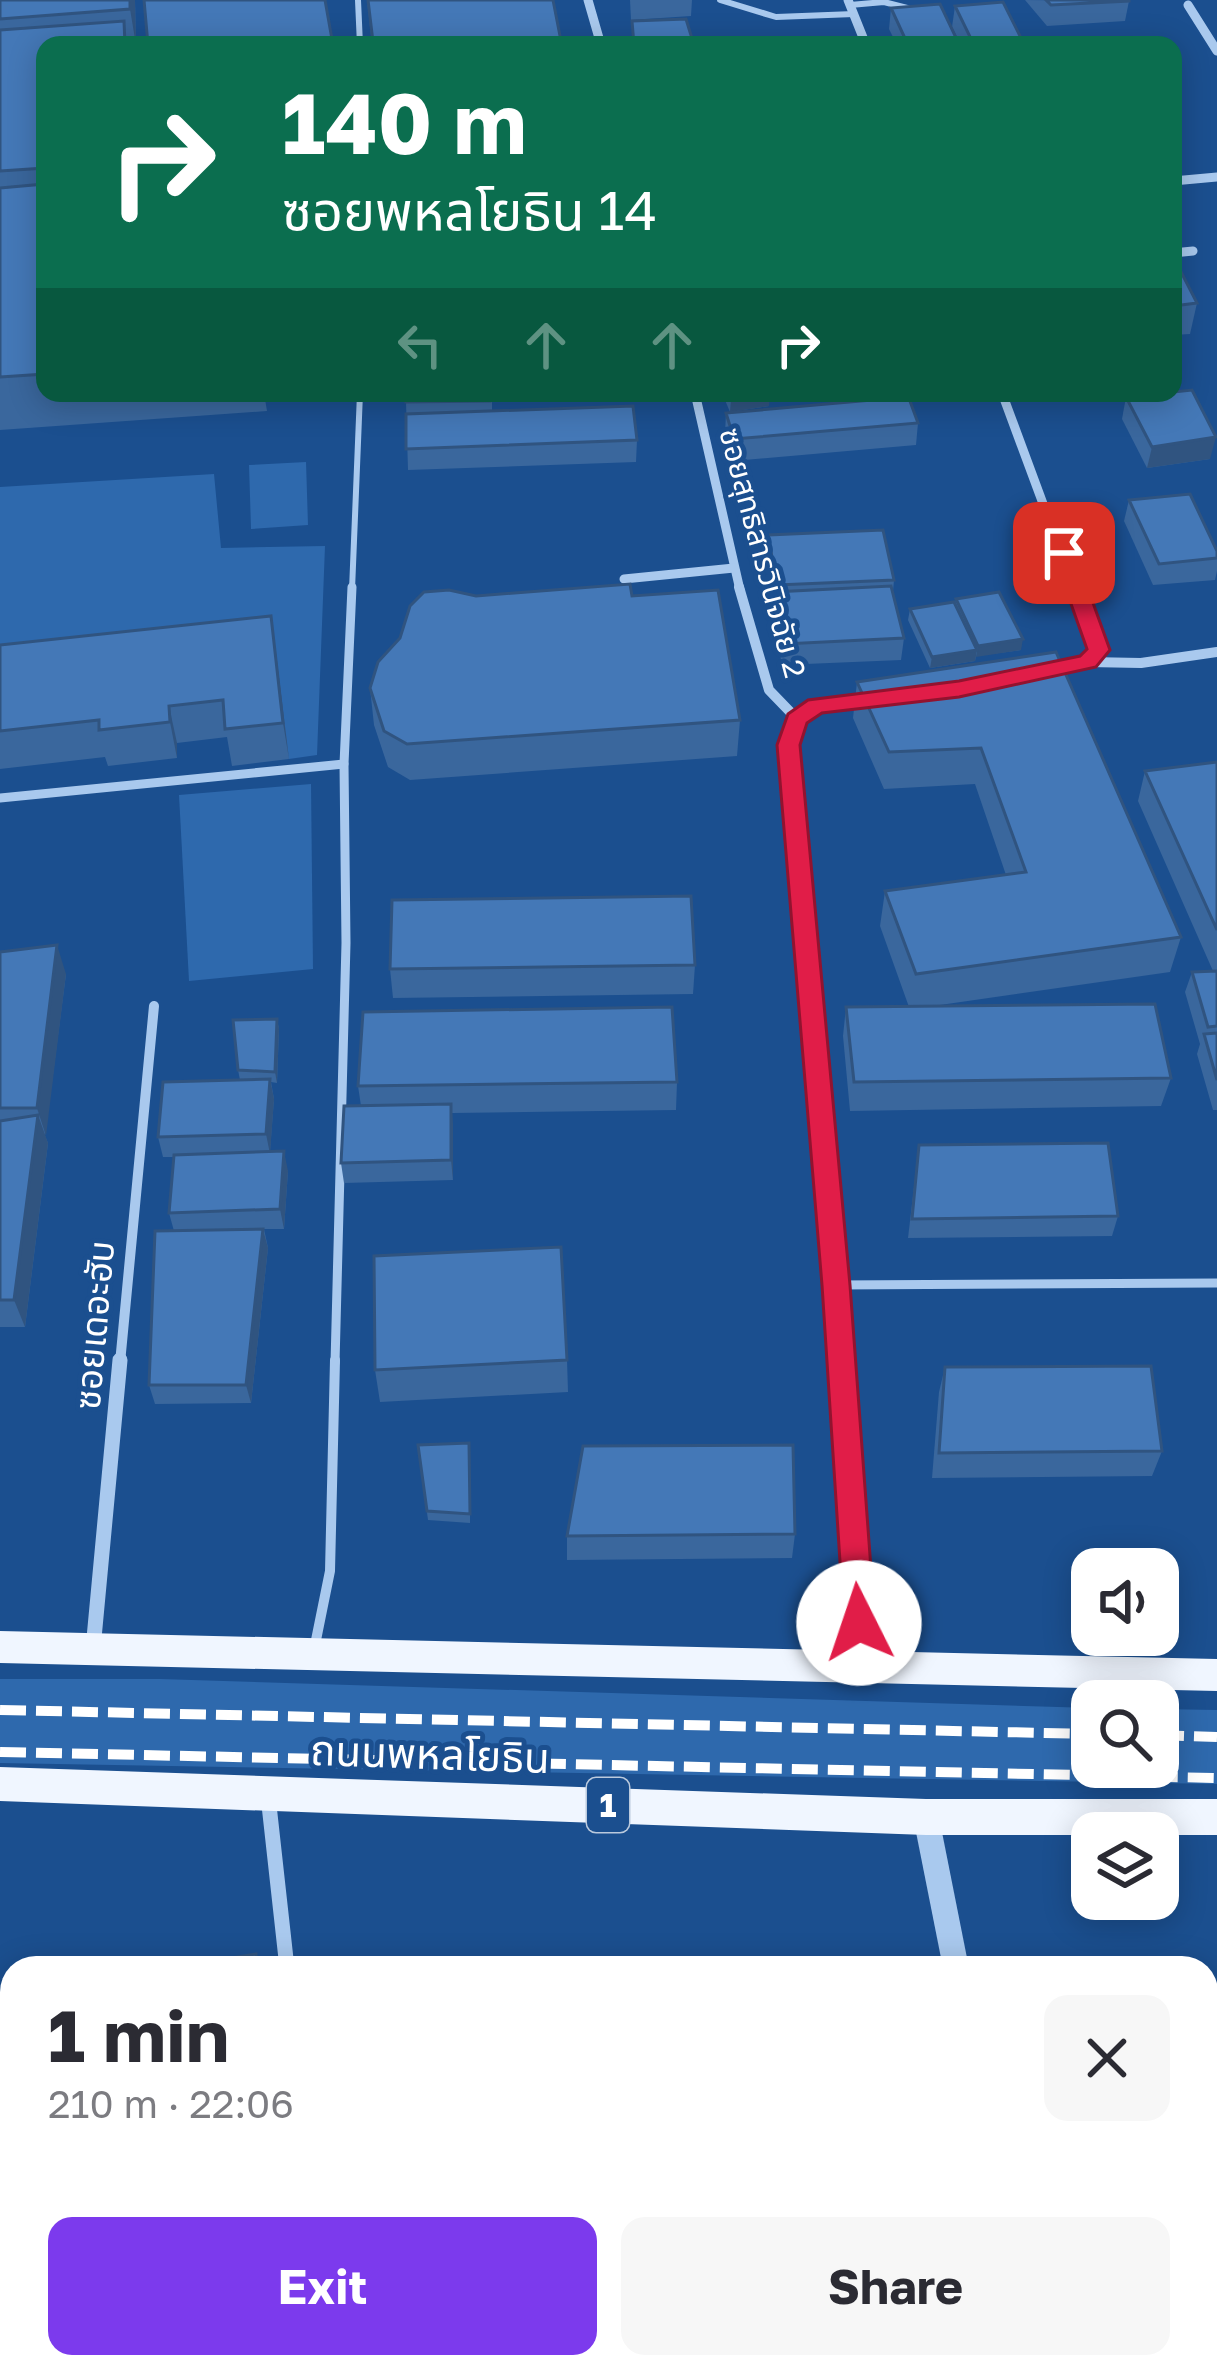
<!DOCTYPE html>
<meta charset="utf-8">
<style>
body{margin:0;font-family:"Golos Text","Noto Sans Thai",sans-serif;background:#f7f7f7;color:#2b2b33;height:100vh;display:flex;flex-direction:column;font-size:45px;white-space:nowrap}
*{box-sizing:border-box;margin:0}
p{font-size:39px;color:#7c7c81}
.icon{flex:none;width:66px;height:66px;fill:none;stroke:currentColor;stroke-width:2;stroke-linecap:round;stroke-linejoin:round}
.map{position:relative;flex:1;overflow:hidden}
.panel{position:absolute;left:0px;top:1956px;width:1218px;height:423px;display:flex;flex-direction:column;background:#fff;border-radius:36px 36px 0 0;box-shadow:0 6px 30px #0003}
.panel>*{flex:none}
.hud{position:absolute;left:36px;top:36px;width:1146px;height:366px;border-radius:24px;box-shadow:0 6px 30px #0003;background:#0b6e4f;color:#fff;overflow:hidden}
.fabs{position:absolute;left:1071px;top:1548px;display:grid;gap:24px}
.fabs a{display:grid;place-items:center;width:108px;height:108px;border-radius:24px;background:#fff;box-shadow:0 6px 30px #0003;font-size:60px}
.pin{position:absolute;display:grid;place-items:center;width:102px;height:102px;color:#fff;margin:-51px;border-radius:24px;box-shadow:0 6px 18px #0006}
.me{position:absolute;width:132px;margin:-66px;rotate:356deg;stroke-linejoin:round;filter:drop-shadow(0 0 9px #0008)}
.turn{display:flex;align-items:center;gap:42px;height:252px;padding:0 48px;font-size:54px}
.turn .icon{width:156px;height:156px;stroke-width:2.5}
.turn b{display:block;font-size:84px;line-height:102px}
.lanes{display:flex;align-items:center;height:114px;padding:0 48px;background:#0003;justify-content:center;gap:60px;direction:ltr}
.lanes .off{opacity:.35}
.round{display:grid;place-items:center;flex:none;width:126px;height:126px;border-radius:24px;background:#f7f7f7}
.summary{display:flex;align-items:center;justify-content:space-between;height:204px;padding:0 48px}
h1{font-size:72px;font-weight:700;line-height:90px}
.cta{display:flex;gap:24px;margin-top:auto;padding:24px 48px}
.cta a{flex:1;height:138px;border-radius:24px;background:#7c3aed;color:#fff;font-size:48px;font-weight:700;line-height:138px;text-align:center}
.cta a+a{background:#f7f7f7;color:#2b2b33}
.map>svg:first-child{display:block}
.green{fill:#2e69ad}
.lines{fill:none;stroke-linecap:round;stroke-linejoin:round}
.service-far2{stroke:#a9c9ee;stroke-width:6}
.service-far1{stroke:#a9c9ee;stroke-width:9}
.service{stroke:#a9c9ee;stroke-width:10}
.minor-far2{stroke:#a9c9ee;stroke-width:9}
.minor-far1{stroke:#a9c9ee;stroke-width:10}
.minor{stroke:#a9c9ee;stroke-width:15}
.tertiary{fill:#a9c9ee;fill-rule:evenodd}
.primary{fill:#f0f6ff;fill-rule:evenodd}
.rail{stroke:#fff;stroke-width:10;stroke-dasharray:26 10;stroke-linecap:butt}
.wall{fill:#3a679d}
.shaded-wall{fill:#305480}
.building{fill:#4478b7;stroke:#305480;stroke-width:3}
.route{fill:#e11d48;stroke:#92132f;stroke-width:3}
.labels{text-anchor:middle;stroke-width:10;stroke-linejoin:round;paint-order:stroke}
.far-street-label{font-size:30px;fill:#fff;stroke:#1b4f8f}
.shield{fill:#1b4f8f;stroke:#bbcadd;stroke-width:3}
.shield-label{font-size:33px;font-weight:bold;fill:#fff}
.street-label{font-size:36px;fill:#fff;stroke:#1b4f8f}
.near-street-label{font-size:42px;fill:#fff;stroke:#1b4f8f}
</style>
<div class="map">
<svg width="1217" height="2377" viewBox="0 0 1217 2377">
<rect width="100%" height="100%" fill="#1b4f8f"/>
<g class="green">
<polygon points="306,462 308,525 251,529 249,465"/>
<polygon points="214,474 221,548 325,546 317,755 289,759 250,722 0,700 0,487"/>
<polygon points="311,784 313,969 189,981 179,795"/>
<polygon points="0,1679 160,1679 1092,1708 1092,1767 1158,1767 1158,1709 1217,1710 1217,1784 0,1763"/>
</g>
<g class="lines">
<g class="service-far2">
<polyline points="358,0 360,45"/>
<polyline points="720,0 776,17 854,14"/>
<polyline points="850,5 884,2 915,10"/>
<polyline points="352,590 360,393"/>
</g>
<g class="service-far1">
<polyline points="0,798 344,764"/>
<polyline points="836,1285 1217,1283"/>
<polyline points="335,1363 346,943 344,764 352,587"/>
</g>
<polyline class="service" points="315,1645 330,1571 335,1360"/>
<g class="minor-far2">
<polyline points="588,0 601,45"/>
<polyline points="848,0 866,45"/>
<polyline points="1188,5 1217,51"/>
<polyline points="1173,181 1217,177"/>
<polyline points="1173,253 1193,251"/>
<polyline points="695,393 740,590"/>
<polyline points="1002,393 1075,590"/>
<polyline points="624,579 734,568"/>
</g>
<g class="minor-far1">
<polyline points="739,587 769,690 797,719"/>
<polyline points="1088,662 1141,663 1217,652"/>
<polyline points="1050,673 1088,662 1098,650 1074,587"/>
<polyline points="120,1363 154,1006"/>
<polyline points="841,1363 789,745 809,711 870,700"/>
</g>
<g class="minor">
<polyline points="841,1360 862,1667"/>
<polyline points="93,1649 120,1360"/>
<polyline points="268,1796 287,1968"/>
<polyline points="330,2367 331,2377"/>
</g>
<g class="tertiary">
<polygon points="926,1805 935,1808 939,1817 969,1968 943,1968 913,1817 917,1808"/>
<polygon points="1023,2367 1053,2367 1055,2377 1025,2377"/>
</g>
<g class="primary">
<polygon points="0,1631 1217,1659 1217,1691 0,1663"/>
<polygon points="0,1767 926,1799 1217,1799 1217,1835 926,1835 0,1801"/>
</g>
<g class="rail">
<polyline points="0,1710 1092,1734"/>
<polyline points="1158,1735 1217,1737"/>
<polyline points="0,1752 1217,1778"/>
</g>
</g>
<g class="wall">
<polygon points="0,0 135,0 136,45 45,45 45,393 264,393 267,411 0,430"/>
<polygon points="367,0 561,41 561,45 372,45"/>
<polygon points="630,0 692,0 691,16 631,20"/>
<polygon points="1025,0 1129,1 1125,21 1047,26"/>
<polygon points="955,6 1023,42 1022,45 961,45 952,27"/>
<polygon points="891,8 959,45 897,45 889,29"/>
<polygon points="1173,264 1197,303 1190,334 1173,335"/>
<polygon points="492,393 492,411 637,440 636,462 408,470 406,402"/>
<polygon points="722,393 769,393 769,406 730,412"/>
<polygon points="871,393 907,393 918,423 916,445 733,461 725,434 726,413 874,400"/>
<polygon points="1126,397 1210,459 1147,468 1122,419"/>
<polygon points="1129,500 1217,551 1217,571 1215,580 1153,585 1124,521"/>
<polygon points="768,535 894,580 893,591 904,638 901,660 782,665 772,613 773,597 766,557"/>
<polygon points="476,596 632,596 740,720 737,756 410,780 388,767 374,725 370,688"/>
<polygon points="956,599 1021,650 976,656 975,661 930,668 908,620 910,609 955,604"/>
<polygon points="0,645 276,653 289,759 232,766 227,737 177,743 177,758 108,766 105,757 0,769"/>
<polygon points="1056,652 1181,937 1170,972 933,1006 1171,1078 1161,1106 850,1111 843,1036 846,1007 909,1007 880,926 885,891 1006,875 975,784 884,789 853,718 857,682"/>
<polygon points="1217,762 1217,1110 1213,1110 1197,1054 1200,1044 1185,992 1192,972 1213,971 1138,801 1145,771"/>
<polygon points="0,952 66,974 45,1136 48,1143 25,1327 0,1327"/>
<polygon points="695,965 693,994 393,998 390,969"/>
<polygon points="277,1019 279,1029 277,1083 271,1082 274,1099 270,1151 288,1171 284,1229 264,1229 268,1248 251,1403 155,1404 149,1385 174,1231 169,1213 174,1157 163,1157 158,1137 240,1080 238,1070"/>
<polygon points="677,1082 676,1110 452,1113 453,1180 344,1183 341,1163 361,1106 358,1086"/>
<polygon points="919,1145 1118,1216 1112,1236 908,1238"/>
<polygon points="567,1360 568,1392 380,1402 375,1370"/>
<polygon points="945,1367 1162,1451 1152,1476 932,1478 939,1392"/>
<polygon points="418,1445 470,1452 470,1523 428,1520"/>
<polygon points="795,1534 792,1558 567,1560 567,1536"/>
<polygon points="12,2367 187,2367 132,2377 0,2377"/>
</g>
<g class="shaded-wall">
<polygon points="130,0 135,0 136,45 130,9"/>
<polygon points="770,394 769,406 730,412 731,400"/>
<polygon points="1216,437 1210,459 1147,468 1152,447"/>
<polygon points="271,616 276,653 289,759 283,723"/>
<polygon points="1023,639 1021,650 976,657 978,646"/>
<polygon points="977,650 975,661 930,668 932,657"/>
<polygon points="169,706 177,743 177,758 170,722"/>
<polygon points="57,945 66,974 46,1136 37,1108"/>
<polygon points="277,1019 279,1029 277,1083 275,1072"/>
<polygon points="270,1079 274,1099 270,1154 266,1134"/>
<polygon points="451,1104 453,1124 453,1180 451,1160"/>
<polygon points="38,1115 48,1143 25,1327 14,1300"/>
<polygon points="284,1151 288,1171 284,1229 280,1209"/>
<polygon points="263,1229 268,1248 251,1403 246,1385"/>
</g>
<g class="building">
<polygon points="0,0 130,0 130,9 0,19"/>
<polygon points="144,0 325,0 333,45 148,45"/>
<polygon points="368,0 553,0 561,41 489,45 390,45 389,41 373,42"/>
<polygon points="1046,0 1129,0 1129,1 1051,5"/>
<polygon points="1003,2 1023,42 974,45 955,6"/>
<polygon points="940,4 959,44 908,45 891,8"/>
<polygon points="686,19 694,45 634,45 632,21"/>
<polygon points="124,21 125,45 45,45 45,168 0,171 0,30"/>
<polygon points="45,184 45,374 0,377 0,188"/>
<polygon points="1173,264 1177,264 1197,303 1173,306"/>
<polygon points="1192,390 1216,437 1152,447 1126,397"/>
<polygon points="407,393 490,393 490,401 406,402"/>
<polygon points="727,393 769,393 770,394 731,400"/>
<polygon points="881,393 907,393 918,423 734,439 726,413 884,399"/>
<polygon points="633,406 637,440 406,449 406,414"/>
<polygon points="1190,494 1217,551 1217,558 1159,564 1129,500"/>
<polygon points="883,530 894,580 777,585 768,535"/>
<polygon points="630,584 632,596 718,590 740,720 407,744 384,731 370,688 378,662 400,638 410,606 424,592 449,590 476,596"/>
<polygon points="891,586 904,638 784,644 774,592"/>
<polygon points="999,592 1023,639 978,646 956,599"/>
<polygon points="954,602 977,650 932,657 910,609"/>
<polygon points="271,616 283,723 225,729 223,700 169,706 170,722 99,730 99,720 0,731 0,645"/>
<polygon points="1056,652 1181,937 916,974 885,891 1026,872 981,748 889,752 857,682"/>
<polygon points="1217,762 1217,930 1145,771"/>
<polygon points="691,896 695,965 390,969 392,900"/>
<polygon points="57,945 37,1108 0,1108 0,952"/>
<polygon points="1217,971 1217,1026 1208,1027 1192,972"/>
<polygon points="1155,1004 1171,1078 854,1082 846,1007"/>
<polygon points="672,1007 677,1082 358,1086 363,1012"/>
<polygon points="277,1019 275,1072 238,1070 233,1020"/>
<polygon points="1217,1033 1217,1080 1204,1034"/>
<polygon points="270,1079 266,1134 158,1137 163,1082"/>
<polygon points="451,1104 451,1160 341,1163 344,1106"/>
<polygon points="38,1115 14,1300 0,1300 0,1121"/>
<polygon points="1108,1143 1118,1216 912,1219 919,1145"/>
<polygon points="284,1151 280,1209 169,1213 174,1155"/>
<polygon points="263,1229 246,1385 149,1385 155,1231"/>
<polygon points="561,1247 567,1360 375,1370 374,1256"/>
<polygon points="1151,1366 1162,1451 939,1453 945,1367"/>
<polygon points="469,1443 470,1514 427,1511 418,1445"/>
<polygon points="793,1445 795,1534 567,1536 583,1446"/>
<polygon points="256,1954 257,1968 168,1968"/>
<polygon points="12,1993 12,2367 104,2367 48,2377 0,2377 0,1995"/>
</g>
<polygon class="route" points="1064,546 1075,553 1110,650 1096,667 959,697 822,713 807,723 800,745 850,1285 875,1623 870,1633 859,1637 848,1633 844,1623 822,1285 777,745 788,714 808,700 959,681 1080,656 1087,649 1053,553"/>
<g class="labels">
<g class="far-street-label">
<text transform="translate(762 553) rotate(75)" y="10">ซอยสุทธิสารวินิจฉัย 2</text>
</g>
<rect class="shield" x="587" y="1778" width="42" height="54" rx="9"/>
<g class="shield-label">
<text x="608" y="1817">1</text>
</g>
<g class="street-label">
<text transform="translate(94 1325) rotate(-85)" y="13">ซอยเดอะฮับ</text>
</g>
<g class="near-street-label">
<text transform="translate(430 1754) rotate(2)" y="15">ถนนพหลโยธิน</text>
</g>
</g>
</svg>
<div class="fabs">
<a><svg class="icon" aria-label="sound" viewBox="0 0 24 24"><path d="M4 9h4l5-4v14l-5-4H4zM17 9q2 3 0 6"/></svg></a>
<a><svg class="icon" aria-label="search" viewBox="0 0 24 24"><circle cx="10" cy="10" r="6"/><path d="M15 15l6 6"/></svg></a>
<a><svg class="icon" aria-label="layers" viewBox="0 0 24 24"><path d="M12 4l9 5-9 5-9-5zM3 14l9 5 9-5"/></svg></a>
</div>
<div class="pin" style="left:1064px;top:553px;background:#d93025"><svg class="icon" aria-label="arrive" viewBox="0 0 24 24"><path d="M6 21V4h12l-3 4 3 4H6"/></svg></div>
<svg class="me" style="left:859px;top:1623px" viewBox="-20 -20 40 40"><circle r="19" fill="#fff"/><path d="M0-13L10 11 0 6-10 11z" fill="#e11d48"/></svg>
<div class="hud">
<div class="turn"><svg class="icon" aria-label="right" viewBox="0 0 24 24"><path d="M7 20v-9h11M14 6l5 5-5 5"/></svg><div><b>140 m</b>ซอยพหลโยธิน 14</div></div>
<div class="lanes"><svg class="icon off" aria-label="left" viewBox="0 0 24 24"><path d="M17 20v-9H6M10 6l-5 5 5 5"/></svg><svg class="icon off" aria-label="ahead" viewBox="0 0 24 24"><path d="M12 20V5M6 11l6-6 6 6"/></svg><svg class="icon off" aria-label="ahead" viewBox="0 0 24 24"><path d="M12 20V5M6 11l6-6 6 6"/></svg><svg class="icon" aria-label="right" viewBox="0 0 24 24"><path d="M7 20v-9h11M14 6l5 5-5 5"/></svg></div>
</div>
<section class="panel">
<div class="summary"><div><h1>1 min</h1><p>210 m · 22:06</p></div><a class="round"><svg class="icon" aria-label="close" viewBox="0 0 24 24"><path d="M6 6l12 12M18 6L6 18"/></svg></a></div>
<div class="cta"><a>Exit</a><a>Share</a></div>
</section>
</div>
